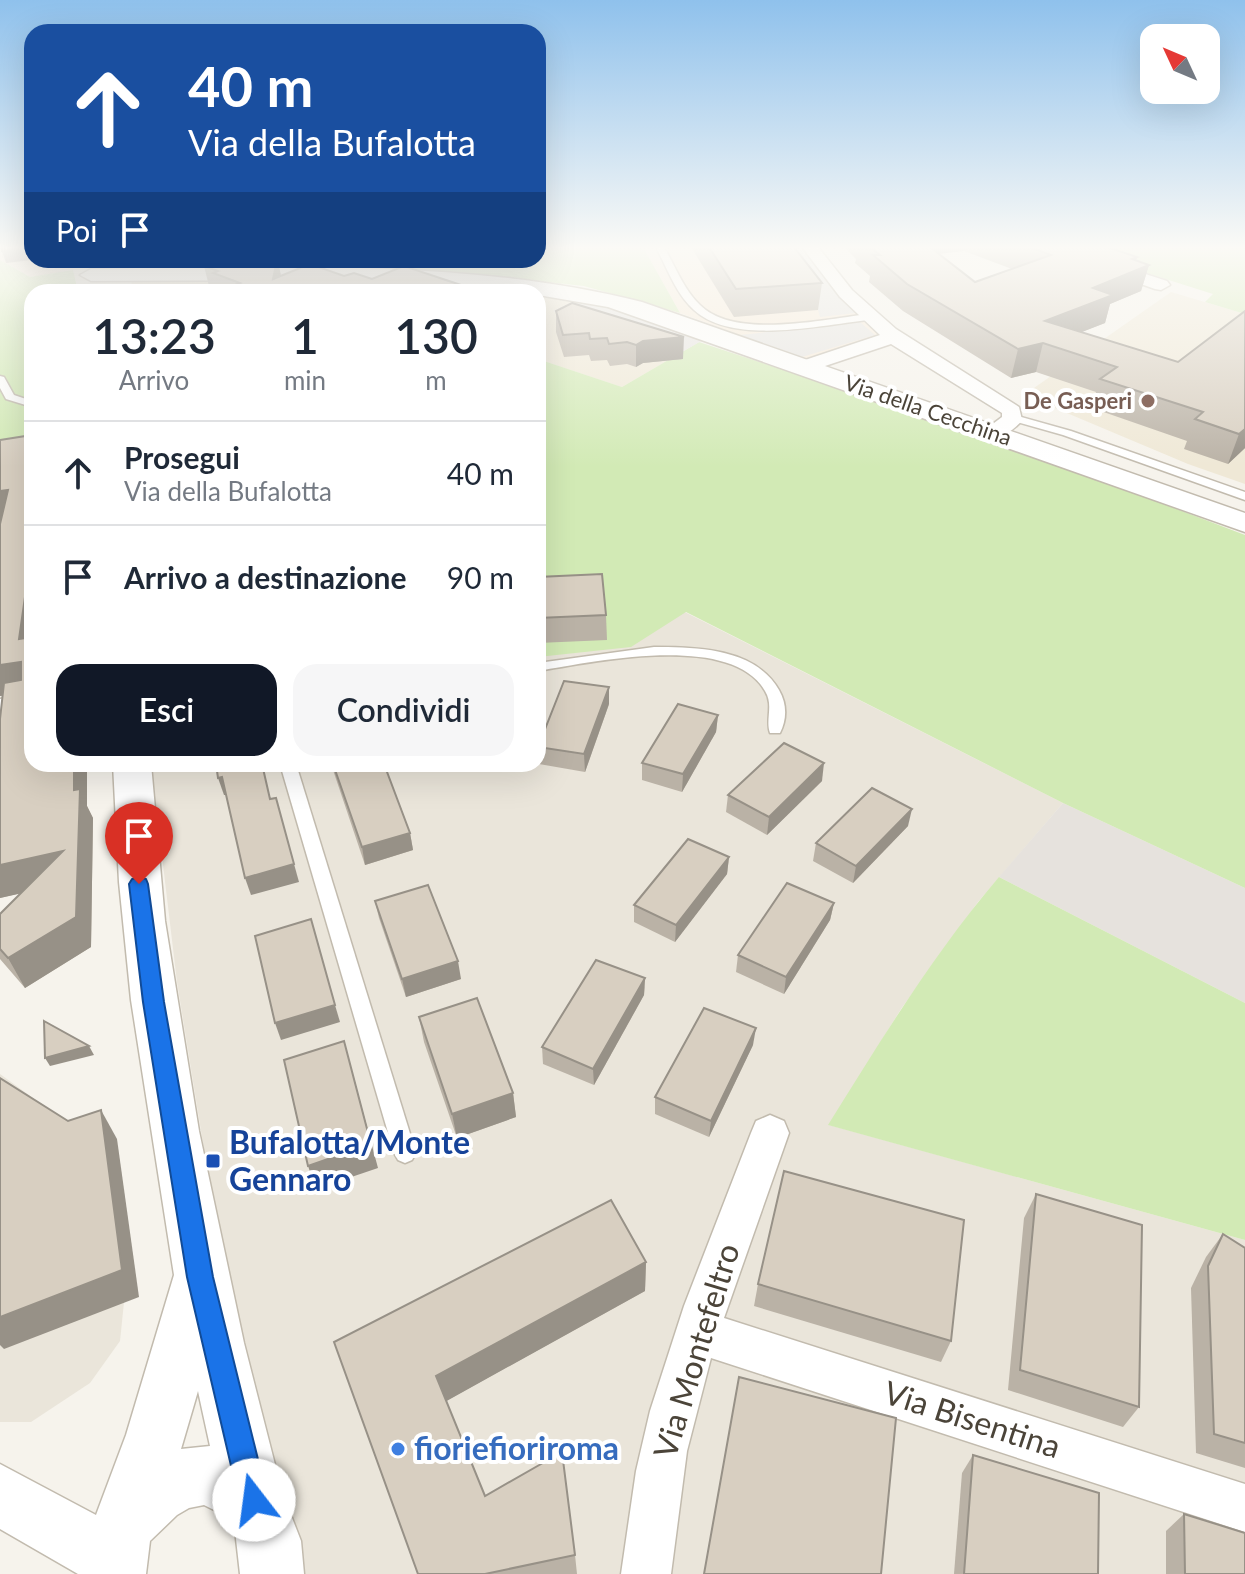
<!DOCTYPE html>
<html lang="it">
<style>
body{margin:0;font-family:Lato,sans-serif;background:#f6f6f7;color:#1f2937;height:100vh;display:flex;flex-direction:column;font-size:30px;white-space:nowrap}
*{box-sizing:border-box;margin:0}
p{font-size:26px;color:#747a83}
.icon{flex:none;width:44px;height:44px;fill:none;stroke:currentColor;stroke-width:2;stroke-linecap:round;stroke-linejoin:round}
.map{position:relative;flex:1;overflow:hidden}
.sheet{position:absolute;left:24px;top:284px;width:522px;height:488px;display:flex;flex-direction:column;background:#fff;border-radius:24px;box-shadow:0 8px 32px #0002}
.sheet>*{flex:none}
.top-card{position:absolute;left:24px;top:24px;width:522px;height:244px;border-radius:24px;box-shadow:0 8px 32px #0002;background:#1a4fa0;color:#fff;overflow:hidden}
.needle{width:52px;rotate:314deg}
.fabs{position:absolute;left:1140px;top:24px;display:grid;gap:16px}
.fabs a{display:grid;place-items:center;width:80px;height:80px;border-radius:16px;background:#fff;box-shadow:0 8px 32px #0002;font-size:40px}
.pin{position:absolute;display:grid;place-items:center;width:68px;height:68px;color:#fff;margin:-82px -34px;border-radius:50% 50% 50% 0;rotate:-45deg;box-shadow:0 0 8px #0007}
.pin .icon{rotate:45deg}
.me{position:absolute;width:88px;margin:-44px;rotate:345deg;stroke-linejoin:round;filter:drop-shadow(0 0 6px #0008)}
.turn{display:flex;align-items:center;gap:28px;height:168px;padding:0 32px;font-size:36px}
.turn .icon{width:104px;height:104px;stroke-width:2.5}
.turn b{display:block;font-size:56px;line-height:68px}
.then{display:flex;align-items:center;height:76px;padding:0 32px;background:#0003;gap:16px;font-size:30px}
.eta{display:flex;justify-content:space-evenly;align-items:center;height:136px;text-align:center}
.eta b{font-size:48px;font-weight:600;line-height:56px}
.action{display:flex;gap:16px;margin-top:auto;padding:16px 32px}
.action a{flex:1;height:92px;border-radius:24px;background:#111827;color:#fff;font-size:32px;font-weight:600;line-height:92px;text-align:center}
.action a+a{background:#f6f6f7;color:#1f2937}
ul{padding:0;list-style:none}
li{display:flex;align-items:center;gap:24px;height:104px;padding:0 32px;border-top:2px solid #e0e1e3}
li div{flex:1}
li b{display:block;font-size:30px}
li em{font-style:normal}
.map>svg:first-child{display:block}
.residential{fill:#eae5da}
.commercial{fill:#f7ead8}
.industrial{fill:#e6e2dd}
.education{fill:#efe8d6}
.green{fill:#d2eab5}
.parking{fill:#e5e3e0}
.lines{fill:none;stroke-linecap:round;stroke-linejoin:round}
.service-casing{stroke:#c2bbae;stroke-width:3}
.pedestrian-casing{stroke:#c2bbae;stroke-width:3}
.minor-casing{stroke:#c2bbae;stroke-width:3}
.tertiary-casing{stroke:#c2bbae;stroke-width:3}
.service{fill:#fff;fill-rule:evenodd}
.pedestrian{fill:#fff;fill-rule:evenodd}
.minor{fill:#fff;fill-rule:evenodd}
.tertiary{fill:#fff;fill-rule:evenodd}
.wall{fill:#bab2a6;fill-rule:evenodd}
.shaded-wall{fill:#979187}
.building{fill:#d8cfc1;stroke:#979187;stroke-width:2}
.route{fill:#1a73e8;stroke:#114b97;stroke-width:2}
.education-dot{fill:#8d6e63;stroke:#fff;stroke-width:3}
.transit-dot{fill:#1a4fb4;stroke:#fff;stroke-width:3}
.shop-dot{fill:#3f7fe0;stroke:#fff;stroke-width:3}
.labels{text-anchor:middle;stroke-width:8;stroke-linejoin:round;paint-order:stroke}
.far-education-label{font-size:22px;font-weight:bold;fill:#785e54;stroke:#fff;text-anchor:end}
.far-street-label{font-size:22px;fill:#4b4439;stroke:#fff}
.near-transit-label{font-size:32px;font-weight:bold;fill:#164399;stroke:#fff;text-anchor:start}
.near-street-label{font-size:32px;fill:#4b4439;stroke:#fff}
.near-shop-label{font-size:32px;font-weight:bold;fill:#366cbe;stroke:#fff;text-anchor:start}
</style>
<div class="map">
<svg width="1245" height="1574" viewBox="0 0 1245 1574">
<rect width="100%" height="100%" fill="#f6f3ec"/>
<g class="residential">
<polygon points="538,538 1063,803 978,902 901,1009 829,1125 1245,1240 1245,1574 291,1574 216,1224 177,982 151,764 538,764"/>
<polygon points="0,1074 114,1157 129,1254 120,1341 90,1383 31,1422 0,1422"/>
</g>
<g class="commercial">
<polygon points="643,247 800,247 845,302 882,337 808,360 680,313"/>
<polygon points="32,250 32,260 77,260 73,270 30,277 0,260 0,255"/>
</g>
<polygon class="industrial" points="1063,803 1245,888 1245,1003 999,877"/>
<g class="education">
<polygon points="207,278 424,285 500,292 133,292 131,280"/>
<polygon points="1171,292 1245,314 1245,484 1188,464 1024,395"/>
<polygon points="538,297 574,301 554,312 682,352 622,387 538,359"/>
</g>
<g class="green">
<polygon points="538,247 643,247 680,313 584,286 430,270 229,260 538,260"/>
<polygon points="1064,247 1245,247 1245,314 1205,302 1213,294"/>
<polygon points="0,260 30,277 73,270 78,292 32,292 32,442 0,447"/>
<polygon points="699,342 1001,442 1245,535 1245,888 1063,803 686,612 631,647 538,657 538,359 622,387"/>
<path d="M999,877L1245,1003V1240L828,1125C881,1040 934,953 999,877Z"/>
</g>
<g class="parking">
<polygon points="772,247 801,247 856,313 820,317 818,310"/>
<polygon points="574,301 613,309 703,340 682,352 553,311"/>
<polygon points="860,322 875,335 802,357 740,335"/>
</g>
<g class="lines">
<defs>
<g id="service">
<path d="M656,247H664C675,266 684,290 700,305C735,340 824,319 869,314L874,317L869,320C821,325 733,346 694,310C676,294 667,268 656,247Z"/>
<polygon points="0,376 4,377 14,395 32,401 32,407 6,399 0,388"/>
<polygon points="1014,415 1071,431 1245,492 1245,500 1063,435 1010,420 1010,416"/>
<path d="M654,647C697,647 755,648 779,690C787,704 787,719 780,733H770C765,720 774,705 765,691C731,632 593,662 538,671V663Z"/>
<polygon points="280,764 296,764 416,1153 412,1160 405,1163 398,1160 394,1153"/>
</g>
<polygon id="pedestrian" points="32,693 32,707 0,713 0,699"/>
<g id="minor">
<path d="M802,247H818L852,290L896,329L1019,407L1022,420C1014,431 998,440 985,436L982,432L1002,417V413L891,344L813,370H799L796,366L799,362L880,335L840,297Z"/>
<polygon points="1037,247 1062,247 1167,281 1170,285 1161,290 1155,289"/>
<polygon points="770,1115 784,1121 789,1133 724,1318 1245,1484 1245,1532 711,1358 687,1451 671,1574 621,1574 636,1471 650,1411 684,1306 751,1133 756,1121"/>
</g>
<g id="tertiary">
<path d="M230,266C367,267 509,268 642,302L1245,513V532L608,307L538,295V292L322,280L91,281L80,275L91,269Z"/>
<path d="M113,764H151L165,921L199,1131L244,1343L282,1492L301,1541L304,1574H240L235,1530L224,1515L204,1505L189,1508L177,1515L150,1541L146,1574H78L0,1529V1464L96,1515L126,1435L174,1275L131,1000L119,882ZM198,1391L210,1446L181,1449Z"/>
</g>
</defs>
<use href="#service" class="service-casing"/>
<use href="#pedestrian" class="pedestrian-casing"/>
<use href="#minor" class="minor-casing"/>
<use href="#tertiary" class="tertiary-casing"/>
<use href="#service" class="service"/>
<use href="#pedestrian" class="pedestrian"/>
<use href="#minor" class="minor"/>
<use href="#tertiary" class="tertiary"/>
</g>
<g class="wall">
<polygon points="691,247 794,247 822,283 818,310 734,317"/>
<path d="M844,247H1107L1137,257L1136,260L1149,265L1141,291L1110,304L1105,323L1081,332L1178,362L1245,311V448L1228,464L1184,449L1187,441L1092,408L1096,392L1036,372L1011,378L903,311L869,282L870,276L855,263L856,259ZM964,251L1012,269L975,282L939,254Z"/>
<polygon points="145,260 206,260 206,264 146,265"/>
<polygon points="278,260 281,276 344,276 482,292 215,292 210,290 204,266"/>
<polygon points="556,311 683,359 643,363 636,367 627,364 610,366 607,360 591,361 589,355 564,357 556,332"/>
<polygon points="0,440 32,764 87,764 87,806 93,818 91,947 25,988 0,959 0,914 21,893 0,898 0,719 3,696 0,696"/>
<polygon points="538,577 606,615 607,640 538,643"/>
<polygon points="609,704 585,772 539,764 538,746"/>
<polygon points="718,715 716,732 682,792 642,780 642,763"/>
<polygon points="331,764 384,764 410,833 413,850 365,865"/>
<polygon points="443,764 477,764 444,766"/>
<polygon points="822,781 767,835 726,812 728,795"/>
<polygon points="908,826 853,883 813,861 816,843"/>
<polygon points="729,857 727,874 675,942 634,922 634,905"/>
<polygon points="375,901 461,979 406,997 379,918"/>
<polygon points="834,903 830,920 784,994 736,972 738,955"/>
<polygon points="645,978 644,995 594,1085 543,1064 542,1047"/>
<polygon points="419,1017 513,1093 516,1117 457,1138 424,1042"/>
<polygon points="753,1045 709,1137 655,1114 655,1097"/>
<polygon points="1036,1194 1139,1407 1123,1427 1008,1390 1024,1218"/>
<polygon points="1223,1234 1245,1248 1245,1468 1196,1453 1191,1288 1206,1257"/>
<polygon points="646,1262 645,1291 446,1401 485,1496 575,1555 577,1574 418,1574 334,1342"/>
<polygon points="758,1284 951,1341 941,1362 754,1306"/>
<polygon points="973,1455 1098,1574 954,1574 962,1473"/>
<polygon points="1184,1514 1245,1574 1166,1574 1166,1531"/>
</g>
<g class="shaded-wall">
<polygon points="32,247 32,260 6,263 2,251"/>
<polygon points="908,247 965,247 964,251 906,257"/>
<polygon points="1137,257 1133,271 1149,265 1141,291 1110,304 1105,323 1049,345 1043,343 1036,372 1011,378 1018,349 1045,321 1132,259"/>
<polygon points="278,260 282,283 273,279"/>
<polygon points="684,337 683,359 643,363 636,367 636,345 643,341"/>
<polygon points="1245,429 1245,448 1228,464 1239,434"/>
<polygon points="8,490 19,518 0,520 0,491"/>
<polygon points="28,576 32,576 32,668 19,639"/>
<polygon points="21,662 32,691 0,696 0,665"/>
<polygon points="609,687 609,704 585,772 584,754"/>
<polygon points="718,715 716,732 682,792 683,774"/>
<polygon points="824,763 822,781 767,835 769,817"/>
<polygon points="74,764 87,764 87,806 93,818 91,947 25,988 8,958 77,881 0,898 0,865 74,790"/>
<polygon points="222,777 227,795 224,795 218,778"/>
<polygon points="912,809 908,826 853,883 856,866"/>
<polygon points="410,833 413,850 365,865 362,847"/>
<polygon points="729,857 727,874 675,942 676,925"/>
<polygon points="294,864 299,882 251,895 245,878"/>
<polygon points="834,903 830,920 784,994 786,977"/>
<polygon points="458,961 461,979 406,997 402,979"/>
<polygon points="645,978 644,995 594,1085 593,1069"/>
<polygon points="335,1005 340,1022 281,1040 275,1023"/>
<polygon points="756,1028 753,1045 709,1137 711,1121"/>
<polygon points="344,1041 378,1168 316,1189 308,1166"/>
<polygon points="89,1046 94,1055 50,1066 45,1058"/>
<polygon points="513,1093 516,1117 457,1138 452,1114"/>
<polygon points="101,1110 117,1139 139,1297 4,1349 0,1345 0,1317"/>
<polygon points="646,1262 645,1291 443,1403 436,1376"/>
</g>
<g class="building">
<polygon points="2,247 32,247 2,251"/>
<polygon points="709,247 794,247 822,283 736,289"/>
<polygon points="870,247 930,247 975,282 1051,255 1030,247 1107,247 1137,257 1132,259 1149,265 1093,288 1113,295 1045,321 1178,362 1245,311 1245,429 1239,434 1195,419 1203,412 1100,379 1117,367 1043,343 1018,349 907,284 873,255 880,255"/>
<polygon points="220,260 277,260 273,279 310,264 344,276 354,273 372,279 404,266 482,292 218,292 240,283 213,273 218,271 204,266"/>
<polygon points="572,303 684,337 643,341 636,345 627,342 609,344 607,338 590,339 589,333 563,335 556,311"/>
<polygon points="32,435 32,576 28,576 19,639 32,637 32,729 31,742 32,742 32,764 74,764 74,790 80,789 76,917 8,958 0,949 0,914 63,851 0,865 0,719 4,683 21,680 21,662 0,665 0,524 8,490 0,491 0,440"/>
<polygon points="602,574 606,615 538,618 538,577"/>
<polygon points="564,681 609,687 584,754 538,747"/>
<polygon points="678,704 718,715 683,774 642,763"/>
<polygon points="784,743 824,763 769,817 728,795"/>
<polygon points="216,764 262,764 270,799 276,798 294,864 245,878 222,777 218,778"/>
<polygon points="333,764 384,764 410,833 362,847"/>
<polygon points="872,788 912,809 856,866 816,843"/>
<polygon points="688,839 729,857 676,925 634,905"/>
<polygon points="787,883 834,903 786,977 738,955"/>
<polygon points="428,885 458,961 402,979 375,901"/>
<polygon points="311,919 335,1005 275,1023 255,936"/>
<polygon points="596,960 645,978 593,1069 542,1047"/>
<polygon points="477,998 513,1093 452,1114 419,1017"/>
<polygon points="704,1008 756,1028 711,1121 655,1097"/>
<polygon points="44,1021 89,1046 45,1058"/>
<polygon points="344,1041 371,1144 308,1166 284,1060"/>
<polygon points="0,1078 68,1121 101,1110 122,1270 0,1317"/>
<polygon points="784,1171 964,1220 951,1341 758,1284"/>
<polygon points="1036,1194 1142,1225 1139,1407 1020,1370"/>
<polygon points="611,1200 646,1262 436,1376 485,1496 562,1452 575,1555 485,1574 418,1574 334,1342"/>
<polygon points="1223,1234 1245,1248 1245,1443 1214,1434 1208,1266"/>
<polygon points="739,1377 896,1418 881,1574 704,1574"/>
<polygon points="973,1455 1099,1493 1098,1574 964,1574"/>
<polygon points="1184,1514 1245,1533 1245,1574 1185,1574"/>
</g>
<linearGradient id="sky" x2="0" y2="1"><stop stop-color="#8fc1ec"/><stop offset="0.53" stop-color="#fbfaf6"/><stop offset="1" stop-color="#fbfaf6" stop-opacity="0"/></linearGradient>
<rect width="1245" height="467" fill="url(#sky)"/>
<polygon class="route" points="139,877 146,879 148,884 164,1002 213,1277 268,1500 264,1511 254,1515 243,1511 239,1500 187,1277 143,1002 129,884 132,879"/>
<circle class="education-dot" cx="1148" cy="401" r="8"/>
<rect class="transit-dot" x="205" y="1153" width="16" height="16" rx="4"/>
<circle class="shop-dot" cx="398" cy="1449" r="8"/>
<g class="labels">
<g class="far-education-label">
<text x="1132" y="409">De Gasperi</text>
</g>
<g class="far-street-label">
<text transform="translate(928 410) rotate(19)" y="8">Via della Cecchina</text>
</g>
<g class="near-transit-label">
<text x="229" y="1154">Bufalotta/Monte<tspan x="229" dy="37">Gennaro</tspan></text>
</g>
<g class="near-street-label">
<text transform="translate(697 1351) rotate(-73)" y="11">Via Montefeltro</text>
<text transform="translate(972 1420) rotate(18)" y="11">Via Bisentina</text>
</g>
<g class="near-shop-label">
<text x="414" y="1460">fioriefioriroma</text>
</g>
</g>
</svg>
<div class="fabs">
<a><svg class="needle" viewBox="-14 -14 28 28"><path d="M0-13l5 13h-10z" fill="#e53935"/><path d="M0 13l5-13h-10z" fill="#747a83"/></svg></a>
</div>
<div class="pin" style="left:139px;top:884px;background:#d93025"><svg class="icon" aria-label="arrive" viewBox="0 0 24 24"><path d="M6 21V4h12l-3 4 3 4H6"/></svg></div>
<svg class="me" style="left:254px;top:1500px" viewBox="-20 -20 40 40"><circle r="19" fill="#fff"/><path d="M0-13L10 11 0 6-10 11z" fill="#1a73e8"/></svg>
<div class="top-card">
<div class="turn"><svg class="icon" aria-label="ahead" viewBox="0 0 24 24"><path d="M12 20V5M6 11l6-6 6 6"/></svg><div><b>40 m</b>Via della Bufalotta</div></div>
<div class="then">Poi<svg class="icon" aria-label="arrive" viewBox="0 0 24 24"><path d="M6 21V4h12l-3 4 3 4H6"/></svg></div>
</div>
<section class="sheet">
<div class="eta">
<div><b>13:23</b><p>Arrivo</p></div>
<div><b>1</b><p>min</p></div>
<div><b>130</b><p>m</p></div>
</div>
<ul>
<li><svg class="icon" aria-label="ahead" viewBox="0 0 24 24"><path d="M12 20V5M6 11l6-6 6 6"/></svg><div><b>Prosegui</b><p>Via della Bufalotta</p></div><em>40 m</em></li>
<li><svg class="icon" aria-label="arrive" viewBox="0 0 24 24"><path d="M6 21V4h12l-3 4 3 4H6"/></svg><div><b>Arrivo a destinazione</b></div><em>90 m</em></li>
</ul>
<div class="action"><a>Esci</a><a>Condividi</a></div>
</section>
</div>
